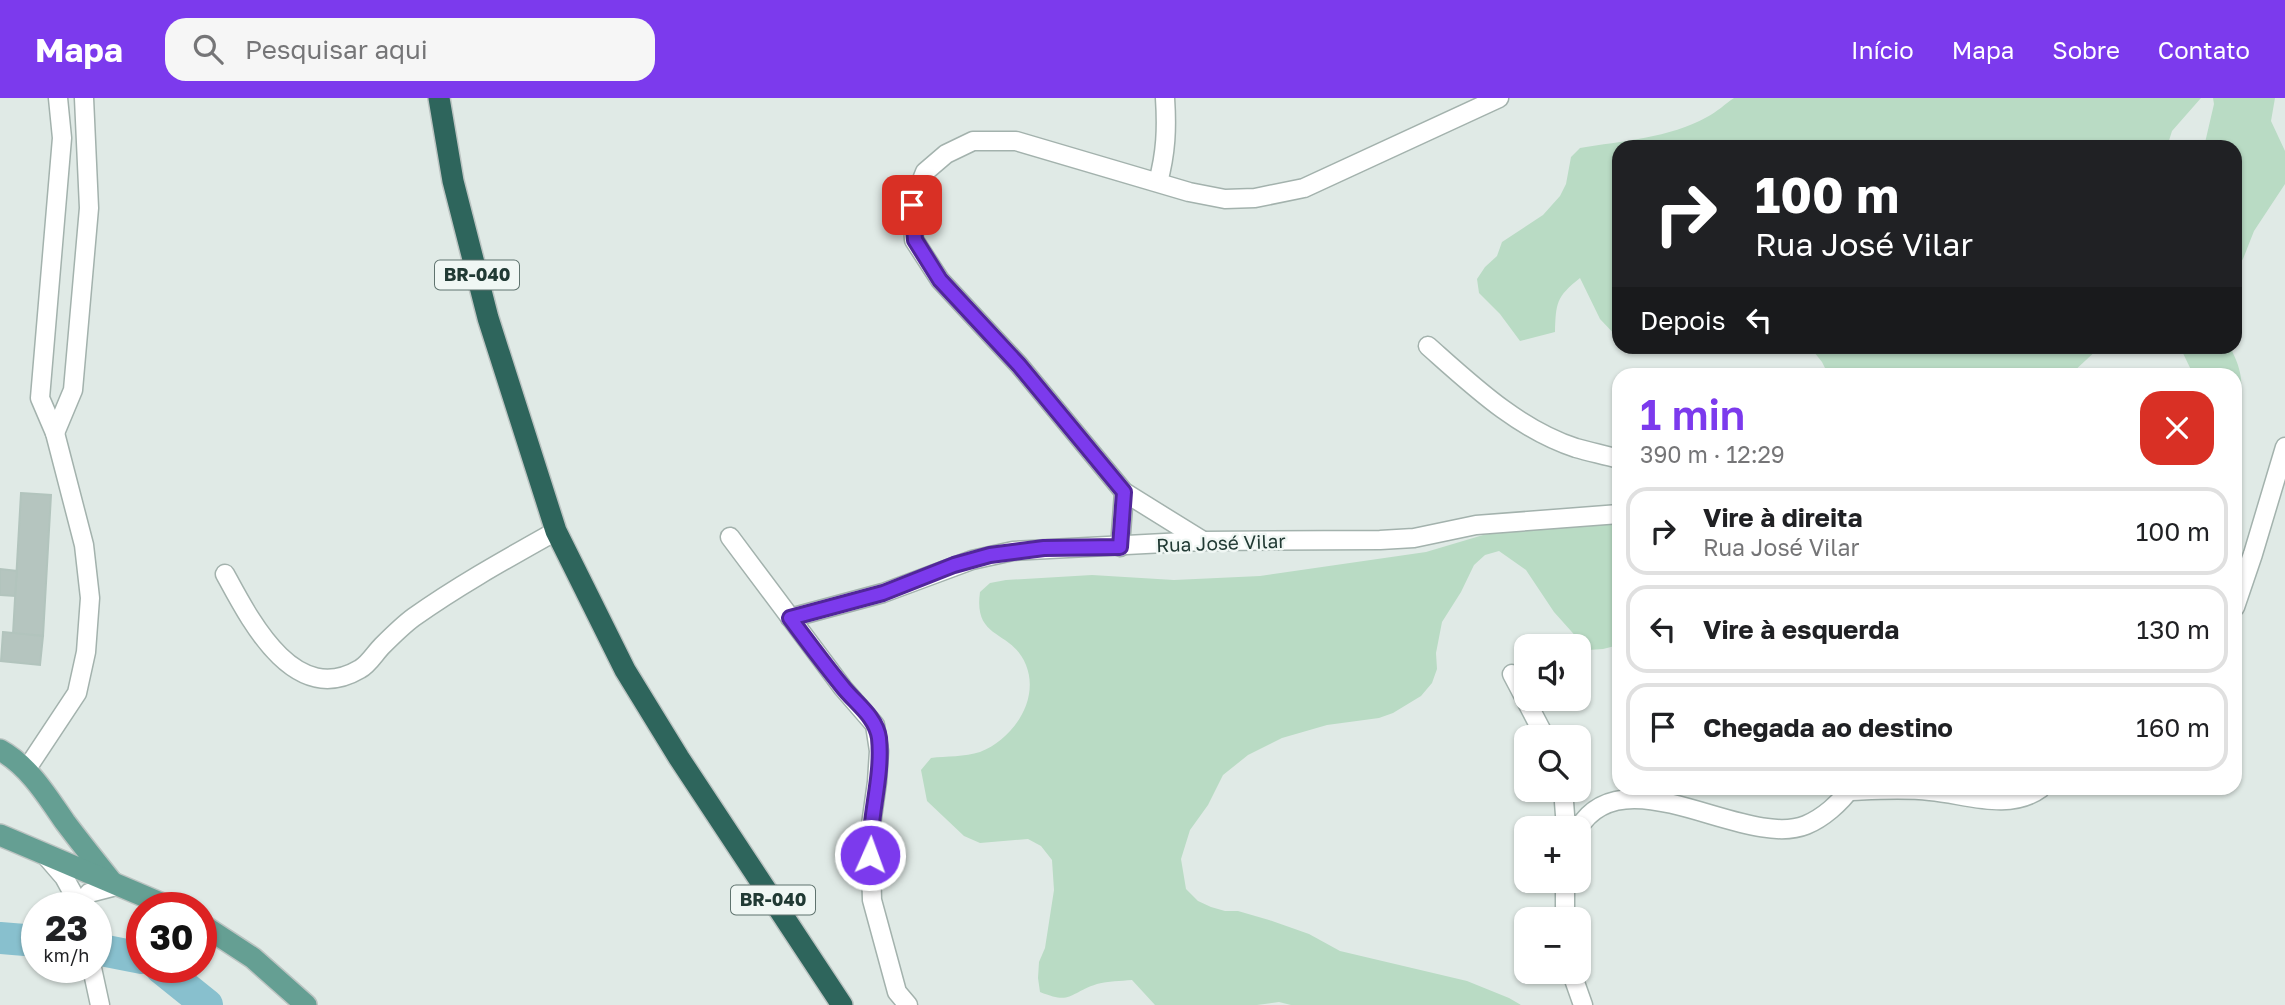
<!DOCTYPE html>
<html lang="pt">
<meta charset="utf-8">
<style>
body{margin:0;font-family:"Golos Text",sans-serif;background:#f6f6f6;color:#202124;height:100vh;display:flex;flex-direction:column;font-size:26px;white-space:nowrap}
*{box-sizing:border-box;margin:0}
p{font-size:23px;color:#757577}
.icon{flex:none;width:38px;height:38px;fill:none;stroke:currentColor;stroke-width:2;stroke-linecap:round;stroke-linejoin:round}
.map{position:relative;flex:1;overflow:hidden}
.side{position:absolute;left:1612px;top:270px;width:630px;height:427px;display:flex;flex-direction:column;background:#fff;border-radius:21px;box-shadow:0 2px 5px #0004}
.side>*{flex:none}
.top-card{position:absolute;left:1612px;top:42px;width:630px;height:214px;border-radius:21px;box-shadow:0 2px 5px #0004;background:#202124;color:#fff;overflow:hidden}
.tools{position:absolute;left:1514px;top:536px;display:grid;gap:14px}
.tools a{display:grid;place-items:center;width:77px;height:77px;border-radius:14px;background:#fff;box-shadow:0 2px 5px #0004;font-size:35px}
.speed{position:absolute;left:21px;top:794px;display:flex;gap:14px;font-size:35px;font-weight:700;text-align:center}
.speed>*{display:grid;place-content:center;width:91px;height:91px;border-radius:50%;background:#fff;box-shadow:0 2px 5px #0004;line-height:1}
.speed small{font-size:18px;font-weight:400}
.speed .limit{border:10px solid #d22;background:#fff;color:#111}
.pin{position:absolute;display:grid;place-items:center;width:60px;height:60px;color:#fff;margin:-30px;border-radius:14px;box-shadow:0 4px 10px #0006}
.me{position:absolute;width:77px;margin:-38px;rotate:2deg;stroke-linejoin:round;filter:drop-shadow(0 0 5px #0008)}
.turn{display:flex;align-items:center;gap:24px;height:147px;padding:0 28px;font-size:32px}
.turn .icon{width:91px;height:91px;stroke-width:2.5}
.turn b{display:block;font-size:49px;line-height:60px}
.then{display:flex;align-items:center;height:66px;padding:0 28px;background:#0003;gap:14px;font-size:26px}
.round{display:grid;place-items:center;flex:none;width:74px;height:74px;border-radius:21px;background:#f6f6f6}
.overview{display:flex;align-items:center;justify-content:space-between;height:119px;padding:0 28px}
h1{font-size:42px;font-weight:600;line-height:52px;color:#7c3aed}
ul{padding:0;list-style:none}
li{display:flex;align-items:center;gap:21px;height:88px;margin:0 14px 10px;padding:0 14px;border:4px solid #e0e0e0;border-radius:21px}
li div{flex:1}
li b{display:block;font-size:26px}
li em{font-style:normal}
header{display:flex;align-items:center;gap:42px;box-sizing:border-box;height:98px;padding:0 35px;background:#7c3aed;color:#fff}
header strong{font-size:33px}
nav{display:flex;gap:38px;margin-inline-start:auto;font-size:24px}
.search{width:490px;height:63px;background:#f6f6f6;display:flex;align-items:center;gap:18px;box-sizing:border-box;padding:0 24px;border-radius:21px;color:#757577;font-size:26px}
.map>svg:first-child{display:block}
.green{fill:#b9dbc4}
.lines{fill:none;stroke-linecap:round;stroke-linejoin:round}
.river{stroke:#88c0ce;stroke-width:32}
.building{fill:#b5c5bf;stroke:#b2c4bd;stroke-width:2}
.minor-casing{stroke:#a3b2ad;stroke-width:21}
.major-casing{stroke:#bcc4c2;stroke-width:24}
.highway-casing{stroke:#bcc4c2;stroke-width:24}
.minor{stroke:#fff;stroke-width:18}
.major{stroke:#659f93;stroke-width:21}
.highway{stroke:#2e655c;stroke-width:21}
.route-casing{stroke:#51269a;stroke-width:18}
.route{stroke:#7c3aed;stroke-width:12}
.labels{text-anchor:middle;stroke-width:5;stroke-linejoin:round;paint-order:stroke}
.shield{fill:#f0f7f4;stroke:#5f736e;stroke-width:2}
.shield-label{font-size:18px;font-weight:bold;fill:#213a34}
.street-label{font-size:19px;fill:#213a34;stroke:#f0f7f4}
</style>
<header>
<strong>Mapa</strong>
<div class="search"><svg class="icon" aria-label="search" viewBox="0 0 24 24"><circle cx="10" cy="10" r="6"/><path d="M15 15l6 6"/></svg>Pesquisar aqui</div>
<nav><a>Início</a><a>Mapa</a><a>Sobre</a><a>Contato</a></nav>
</header>
<div class="map">
<svg width="2285" height="907" viewBox="0 0 2285 907">
<rect width="100%" height="100%" fill="#e0eae6"/>
<g class="green">
<path d="M1734,0H2201L2172,33L2167,49H1619V241L1600,221L1580,180C1556,199 1556,205 1555,234L1520,243L1500,216L1479,195L1477,181L1485,169L1497,158L1502,144L1543,117L1560,98L1566,86L1571,59L1580,50C1621,43 1670,40 1707,19C1717,14 1725,6 1734,0Z"/>
<polygon points="2213,0 2275,0 2271,23 2285,53 2285,86 2254,133 2243,161 2235,172 2235,49 2204,49 2214,6"/>
<polygon points="1810,249 2100,249 2071,276 1828,276 1822,264"/>
<path d="M2180,249H2230C2240,268 2246,287 2237,307L2235,308V276H2193Z"/>
<path d="M1546,426L1619,427V547L1603,551L1588,552L1554,514L1526,472L1499,453L1485,457L1474,467L1461,494L1442,524L1436,555L1437,571L1432,585L1421,598L1393,615L1379,620L1327,627L1282,640L1248,657L1223,677L1208,707L1190,732L1181,761L1186,791L1198,803L1211,809L1225,813H1238L1269,822L1309,836L1340,853L1467,883L1509,900L1521,907H1291L1279,904L1257,907H1155L1132,882C1120,883 1109,883 1097,886C1069,895 1072,907 1040,894L1038,880L1039,864L1045,850L1054,792L1052,762L1041,748L1028,741L980,745L964,738L927,703L921,672L931,660C946,658 965,659 980,654C1013,641 1040,602 1026,567C1012,531 973,543 980,494L990,485L1006,482L1092,477L1174,482L1260,478L1426,454L1500,432Z"/>
</g>
<g class="lines">
<g class="river">
<polyline points="0,840 37,843"/>
<polyline points="96,851 142,860"/>
<polyline points="161,870 207,907"/>
</g>
</g>
<g class="building">
<polygon points="21,395 51,397 43,538 13,536"/>
<polygon points="0,471 17,473 15,498 0,497"/>
<polygon points="3,534 43,538 40,567 1,563"/>
</g>
<g class="lines">
<defs>
<g id="minor">
<path d="M1158,84C1166,55 1167,30 1165,0"/>
<path d="M1428,248C1473,288 1518,331 1576,350C1590,354 1605,357 1619,361"/>
<polyline points="55,335 73,292 89,110 84,0"/>
<polyline points="730,439 843,590 875,627 879,653 877,684 870,734 872,802 897,894 908,907"/>
<polyline points="1203,443 1124,394 1019,267 940,182 914,142 912,107 925,74 946,56 973,43 1016,43 1189,94 1225,101 1255,100 1304,90 1499,0"/>
<polyline points="1120,449 1124,394"/>
<path d="M225,476C250,522 294,610 360,571C369,566 375,555 382,548C392,538 403,527 414,519C459,487 508,460 556,433"/>
<polyline points="2235,509 2253,456 2285,349"/>
<polyline points="790,520 883,495 972,462 1013,453 1203,443 1380,442 1414,440 1476,427 1619,416"/>
<polyline points="1512,576 1545,639"/>
<polyline points="26,672 77,595 86,554 90,500 84,447 55,335 40,300 62,40 58,0"/>
<polyline points="1563,691 1566,730"/>
<path d="M1848,693C1875,692 1903,690 1930,693C1966,696 2009,714 2041,690"/>
<path d="M1578,731C1623,654 1745,752 1806,727C1823,720 1840,705 1851,690"/>
<polyline points="45,757 64,779 81,810"/>
<polyline points="1565,782 1565,821"/>
<polyline points="81,806 89,795 116,788"/>
<polyline points="92,870 100,907"/>
<polyline points="1571,873 1583,907"/>
</g>
<g id="major">
<path d="M0,652C29,668 47,698 65,724C80,744 96,764 112,784"/>
<polyline points="0,737 172,810"/>
<polyline points="201,826 253,860 306,907"/>
</g>
<polyline id="highway" points="439,0 453,83 488,220 556,433 625,572 679,660 842,907"/>
</defs>
<use href="#minor" class="minor-casing"/>
<use href="#major" class="major-casing"/>
<use href="#highway" class="highway-casing"/>
<use href="#minor" class="minor"/>
<use href="#major" class="major"/>
<use href="#highway" class="highway"/>
</g>
<g class="lines">
<defs>
<path id="route" d="M870,757C869,718 883,679 879,640C876,618 854,604 842,588C824,566 807,543 790,520L883,495L954,467L990,457L1044,450L1120,449L1124,394L1019,267L940,182L915,142L912,107"/>
</defs>
<use href="#route" class="route-casing"/>
<use href="#route" class="route"/>
</g>
<g class="labels">
<g class="shield">
<rect x="435" y="162.5" width="84" height="29" rx="5"/>
<rect x="731" y="787.5" width="84" height="29" rx="5"/>
</g>
<g class="shield-label">
<text x="477" y="183">BR-040</text>
<text x="773" y="808">BR-040</text>
</g>
<g class="street-label">
<text transform="translate(1221 445) rotate(-2)" y="7">Rua José Vilar</text>
</g>
</g>
</svg>
<div class="tools">
<a><svg class="icon" aria-label="sound" viewBox="0 0 24 24"><path d="M4 9h4l5-4v14l-5-4H4zM17 9q2 3 0 6"/></svg></a>
<a><svg class="icon" aria-label="search" viewBox="0 0 24 24"><circle cx="10" cy="10" r="6"/><path d="M15 15l6 6"/></svg></a>
<a>+</a>
<a>−</a>
</div>
<div class="speed"><div>23<small>km/h</small></div><div class="limit">30</div></div>
<div class="pin" style="left:912px;top:107px;background:#d93025"><svg class="icon" aria-label="arrive" viewBox="0 0 24 24"><path d="M6 21V4h12l-3 4 3 4H6"/></svg></div>
<svg class="me" style="left:870px;top:757px" viewBox="-20 -20 40 40"><circle r="17" fill="#7c3aed" stroke="#fff" stroke-width="3"/><path d="M0-11L8 9 0 5-8 9z" fill="#fff"/></svg>
<div class="top-card">
<div class="turn"><svg class="icon" aria-label="right" viewBox="0 0 24 24"><path d="M7 20v-9h11M14 6l5 5-5 5"/></svg><div><b>100 m</b>Rua José Vilar</div></div>
<div class="then">Depois<svg class="icon" aria-label="left" viewBox="0 0 24 24"><path d="M17 20v-9H6M10 6l-5 5 5 5"/></svg></div>
</div>
<section class="side">
<div class="overview"><div><h1>1 min</h1><p>390 m · 12:29</p></div><a class="round" style="background:#d93025;color:#fff"><svg class="icon" aria-label="close" viewBox="0 0 24 24"><path d="M6 6l12 12M18 6L6 18"/></svg></a></div>
<ul>
<li><svg class="icon" aria-label="right" viewBox="0 0 24 24"><path d="M7 20v-9h11M14 6l5 5-5 5"/></svg><div><b>Vire à direita</b><p>Rua José Vilar</p></div><em>100 m</em></li>
<li><svg class="icon" aria-label="left" viewBox="0 0 24 24"><path d="M17 20v-9H6M10 6l-5 5 5 5"/></svg><div><b>Vire à esquerda</b></div><em>130 m</em></li>
<li><svg class="icon" aria-label="arrive" viewBox="0 0 24 24"><path d="M6 21V4h12l-3 4 3 4H6"/></svg><div><b>Chegada ao destino</b></div><em>160 m</em></li>
</ul>
</section>
</div>
